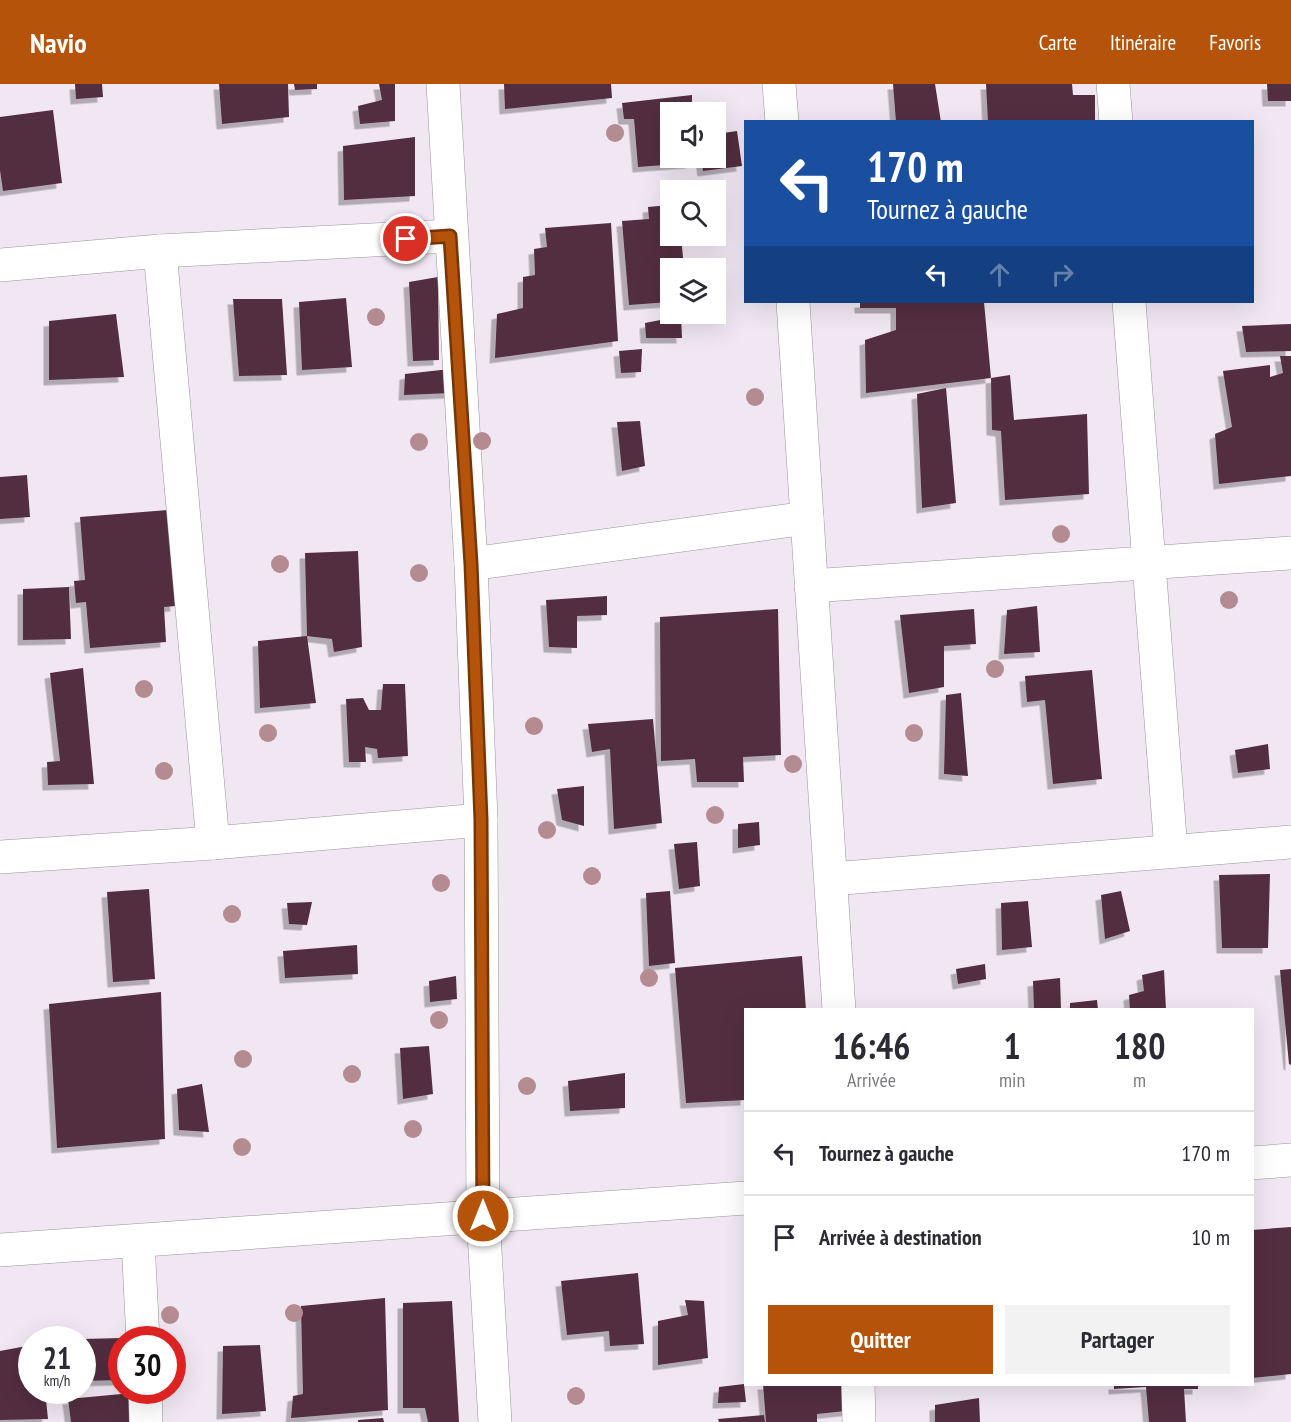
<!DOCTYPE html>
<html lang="fr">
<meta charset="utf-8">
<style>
body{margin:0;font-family:"PT Sans Narrow",sans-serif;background:#f2f2f3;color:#2b2b33;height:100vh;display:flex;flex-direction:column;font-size:22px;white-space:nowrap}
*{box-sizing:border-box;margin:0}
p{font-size:20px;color:#7c7c81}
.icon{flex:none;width:33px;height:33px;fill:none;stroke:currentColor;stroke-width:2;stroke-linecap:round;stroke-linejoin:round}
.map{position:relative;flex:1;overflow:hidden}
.drawer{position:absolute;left:744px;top:924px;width:510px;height:378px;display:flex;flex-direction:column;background:#fff;border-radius:0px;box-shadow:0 6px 24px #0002}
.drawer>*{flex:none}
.top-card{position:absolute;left:744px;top:36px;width:510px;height:183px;border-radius:0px;box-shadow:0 6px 24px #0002;background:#1a4fa0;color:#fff;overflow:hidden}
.fabs{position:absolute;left:660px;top:18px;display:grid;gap:12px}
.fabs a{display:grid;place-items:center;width:66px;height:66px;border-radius:0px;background:#fff;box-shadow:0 6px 24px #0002;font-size:30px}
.speed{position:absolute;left:18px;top:1242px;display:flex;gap:12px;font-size:30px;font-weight:700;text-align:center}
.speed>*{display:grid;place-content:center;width:78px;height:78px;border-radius:50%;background:#fff;box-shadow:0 6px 24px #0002;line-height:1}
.speed small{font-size:15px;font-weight:400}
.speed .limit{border:9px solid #d22;background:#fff;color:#111}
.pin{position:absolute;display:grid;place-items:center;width:51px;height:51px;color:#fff;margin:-26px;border:3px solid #fff;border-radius:50%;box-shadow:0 2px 6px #0007}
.me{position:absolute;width:66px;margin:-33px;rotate:0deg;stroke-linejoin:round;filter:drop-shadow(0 0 4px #0008)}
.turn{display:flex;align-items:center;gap:21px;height:126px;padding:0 24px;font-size:27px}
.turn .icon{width:78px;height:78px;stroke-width:2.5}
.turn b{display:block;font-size:42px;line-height:51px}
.lanes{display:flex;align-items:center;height:57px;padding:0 24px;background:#0003;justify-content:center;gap:30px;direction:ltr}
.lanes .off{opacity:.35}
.eta{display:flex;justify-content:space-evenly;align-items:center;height:102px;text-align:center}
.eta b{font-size:36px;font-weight:700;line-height:42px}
.button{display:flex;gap:12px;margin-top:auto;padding:12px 24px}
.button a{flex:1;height:69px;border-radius:0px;background:#b45309;color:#fff;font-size:24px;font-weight:700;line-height:69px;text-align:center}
.button a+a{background:#f2f2f3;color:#2b2b33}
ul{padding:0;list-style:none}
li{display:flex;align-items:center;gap:18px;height:84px;padding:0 24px;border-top:2px solid #e1e1e2}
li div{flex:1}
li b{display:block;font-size:22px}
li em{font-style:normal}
header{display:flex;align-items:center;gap:36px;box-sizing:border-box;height:84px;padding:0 30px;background:#b45309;color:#fff}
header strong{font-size:28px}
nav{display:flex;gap:33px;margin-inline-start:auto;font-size:21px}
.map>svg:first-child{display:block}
.building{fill:#532d40;filter:url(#shadow)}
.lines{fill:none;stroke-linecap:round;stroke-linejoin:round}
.minor-casing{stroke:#9a939c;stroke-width:34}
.minor{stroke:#fff;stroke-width:33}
.tree{fill:#b48b90}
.route-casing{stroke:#753606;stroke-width:15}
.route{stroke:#b45309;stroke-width:10}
</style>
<header>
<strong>Navio</strong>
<nav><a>Carte</a><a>Itinéraire</a><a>Favoris</a></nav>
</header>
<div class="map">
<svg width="1291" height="1338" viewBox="0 0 1291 1338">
<defs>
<filter id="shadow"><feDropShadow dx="-5.5" dy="5.5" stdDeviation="0" flood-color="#0004"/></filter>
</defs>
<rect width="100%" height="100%" fill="#f0e7f2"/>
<g class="building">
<polygon points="75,0 102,0 103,13 76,15"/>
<polygon points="219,0 288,0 289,33 222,40"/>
<polygon points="294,0 317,0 317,5 295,6"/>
<polygon points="379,0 395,0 395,37 360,40 358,22 382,16"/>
<polygon points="504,0 611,0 612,14 505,25"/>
<polygon points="893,0 935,0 941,38 896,38"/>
<polygon points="986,0 1072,0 1073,11 1095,11 1095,38 988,38"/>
<polygon points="1267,0 1291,0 1291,17 1268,17"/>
<polygon points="692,11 692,28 670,28 670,74 691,74 691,79 638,83 634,35 624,35 622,19"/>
<polygon points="53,26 62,99 3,107 0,86 0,33"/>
<polygon points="716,33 720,33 723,49 737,47 742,82 703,87 701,74 716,74"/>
<polygon points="415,53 415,112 344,116 343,62"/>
<polygon points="670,121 670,152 681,152 684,184 670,184 670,218 629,221 622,137 649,135 648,123"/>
<polygon points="611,139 618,257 495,274 497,230 523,224 523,193 535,191 534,165 547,163 545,144"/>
<polygon points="438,193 439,276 413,277 409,198"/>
<polygon points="346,214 352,283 302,286 299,218"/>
<polygon points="233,215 282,215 287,291 239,292"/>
<polygon points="860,218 984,218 991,294 866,309 865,256 896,246 896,224 860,224"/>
<polygon points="116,230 124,293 49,296 49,237"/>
<polygon points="681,232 682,254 646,254 645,239"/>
<polygon points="1291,240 1291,267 1246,268 1242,242"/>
<polygon points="642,265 641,288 621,289 619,267"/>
<polygon points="1280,272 1291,272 1291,392 1219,400 1215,350 1232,343 1223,287 1270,281 1270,293 1283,289"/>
<polygon points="450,285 451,309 404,311 405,290"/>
<polygon points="1010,291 1014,336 1087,330 1089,410 1005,416 1001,347 992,346 991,294"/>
<polygon points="946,304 956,419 922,424 917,310"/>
<polygon points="640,337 645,382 622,387 617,338"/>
<polygon points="27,391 30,433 0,435 0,393"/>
<polygon points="168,426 176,522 164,523 166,558 90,564 86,518 76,519 74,497 85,496 80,433"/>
<polygon points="358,467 362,563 334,568 332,555 307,552 305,469"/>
<polygon points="69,503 71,555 23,556 23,505"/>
<polygon points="607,512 607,531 577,532 577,564 549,563 546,516"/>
<polygon points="1037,522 1040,568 1004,570 1007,526"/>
<polygon points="778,525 781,671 743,673 744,698 697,698 695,675 661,677 660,533"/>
<polygon points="974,525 976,560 944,562 944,603 909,609 900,531"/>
<polygon points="307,552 316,619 260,624 258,557"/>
<polygon points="83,584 94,700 48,701 47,678 60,677 50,589"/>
<polygon points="1092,586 1102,695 1053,700 1045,616 1027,618 1025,592"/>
<polygon points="383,600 405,600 408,672 378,674 377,665 365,663 366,678 349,678 346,615 363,614 369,626 381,626"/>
<polygon points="961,609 968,692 944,690 946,611"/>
<polygon points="653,635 662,739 614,745 610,665 592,668 588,640"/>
<polygon points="1268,660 1270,685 1238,689 1235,666"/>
<polygon points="584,702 584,742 562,736 557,705"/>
<polygon points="759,738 760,761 738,764 738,740"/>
<polygon points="697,758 700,802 679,805 674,760"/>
<polygon points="1270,790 1268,864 1222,864 1219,791"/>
<polygon points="149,805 155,895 113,898 107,808"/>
<polygon points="670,807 675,879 649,882 646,809"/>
<polygon points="1121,807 1130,847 1105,855 1101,811"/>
<polygon points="1028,817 1032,863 1002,866 1001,819"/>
<polygon points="312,818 307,841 289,840 287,819"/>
<polygon points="357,861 358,890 285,894 283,867"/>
<polygon points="802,872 806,926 746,926 746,1016 686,1019 675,884"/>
<polygon points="985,880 986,895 958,900 956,885"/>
<polygon points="1291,885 1291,981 1289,980 1280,886"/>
<polygon points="1164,886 1166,926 1130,926 1129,911 1144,907 1142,891"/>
<polygon points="456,892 457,915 430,918 429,897"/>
<polygon points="1060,894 1061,926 1034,926 1033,897"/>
<polygon points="161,908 165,1055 57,1064 49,920"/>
<polygon points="1097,916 1098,926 1070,926 1070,919"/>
<polygon points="429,962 433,1010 403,1015 400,964"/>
<polygon points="625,989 625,1024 570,1027 568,997"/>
<polygon points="202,1000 209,1048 179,1046 177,1005"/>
<polygon points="1291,1143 1291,1290 1252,1294 1252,1146"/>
<polygon points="638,1189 644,1260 610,1262 609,1247 567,1251 561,1197"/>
<polygon points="385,1214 388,1326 291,1334 293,1312 303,1310 301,1222"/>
<polygon points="685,1216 704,1217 708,1274 658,1281 658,1237 688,1231"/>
<polygon points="452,1217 459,1338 428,1338 425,1324 403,1324 403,1219"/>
<polygon points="122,1254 122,1296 82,1297 82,1255"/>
<polygon points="32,1261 32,1306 45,1306 48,1335 0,1336 0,1267"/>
<polygon points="260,1261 266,1327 222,1330 223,1262"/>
<polygon points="744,1300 746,1318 718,1319 719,1303"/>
<polygon points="763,1300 854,1300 855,1326 817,1330 817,1338 766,1338"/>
<polygon points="1114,1300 1198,1300 1198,1305 1184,1305 1186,1338 1149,1338 1146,1303 1114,1305"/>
<polygon points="132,1309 134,1338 71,1338 68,1315"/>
<polygon points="979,1314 980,1338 935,1338 935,1321"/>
<polygon points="764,1331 765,1338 719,1338 718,1335"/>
<polygon points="383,1334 384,1338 358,1338 358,1336"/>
</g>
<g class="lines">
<defs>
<g id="minor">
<polyline points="443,0 471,480 481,736 483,1132 495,1338"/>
<polyline points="779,0 782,38"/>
<polyline points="1113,0 1116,38"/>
<polyline points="160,167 213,759"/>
<polyline points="0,181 160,167 450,152"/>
<polyline points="793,218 839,926"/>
<polyline points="1129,218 1171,767"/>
<polyline points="471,480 807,434"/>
<polyline points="811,502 1291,469"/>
<polyline points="0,773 213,759 481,736"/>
<polyline points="831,795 1291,758"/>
<polyline points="1252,1079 1291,1076"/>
<polyline points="138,1157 143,1256"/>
<polyline points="0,1166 746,1114"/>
<polyline points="858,1300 859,1338"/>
<polyline points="145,1306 146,1338"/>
</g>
</defs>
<use href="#minor" class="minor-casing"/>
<use href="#minor" class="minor"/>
</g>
<g class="tree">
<circle cx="615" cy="49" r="9"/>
<circle cx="376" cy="233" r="9"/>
<circle cx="755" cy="313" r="9"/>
<circle cx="482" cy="357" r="9"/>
<circle cx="419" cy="358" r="9"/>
<circle cx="1061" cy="450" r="9"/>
<circle cx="280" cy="480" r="9"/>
<circle cx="419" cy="489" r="9"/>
<circle cx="1229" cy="516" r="9"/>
<circle cx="995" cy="585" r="9"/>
<circle cx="144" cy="605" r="9"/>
<circle cx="534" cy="642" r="9"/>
<circle cx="268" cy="649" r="9"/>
<circle cx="914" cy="649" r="9"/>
<circle cx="793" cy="680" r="9"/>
<circle cx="164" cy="687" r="9"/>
<circle cx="715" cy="731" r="9"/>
<circle cx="547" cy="746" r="9"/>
<circle cx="592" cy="792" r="9"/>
<circle cx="441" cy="799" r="9"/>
<circle cx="232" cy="830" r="9"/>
<circle cx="649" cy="894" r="9"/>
<circle cx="439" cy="936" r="9"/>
<circle cx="243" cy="975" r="9"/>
<circle cx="352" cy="990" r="9"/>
<circle cx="527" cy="1002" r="9"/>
<circle cx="413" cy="1045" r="9"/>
<circle cx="242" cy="1063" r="9"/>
<circle cx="294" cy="1229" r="9"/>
<circle cx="170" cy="1231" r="9"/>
<circle cx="576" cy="1312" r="9"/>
</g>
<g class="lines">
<defs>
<polyline id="route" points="406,155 450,152 471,480 481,736 483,1132"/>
</defs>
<use href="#route" class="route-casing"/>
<use href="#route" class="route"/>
</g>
</svg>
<div class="fabs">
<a><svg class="icon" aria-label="sound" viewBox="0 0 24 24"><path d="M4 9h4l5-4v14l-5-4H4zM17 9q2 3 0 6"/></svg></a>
<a><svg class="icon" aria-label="search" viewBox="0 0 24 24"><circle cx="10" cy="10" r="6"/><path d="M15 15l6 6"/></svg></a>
<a><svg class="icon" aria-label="layers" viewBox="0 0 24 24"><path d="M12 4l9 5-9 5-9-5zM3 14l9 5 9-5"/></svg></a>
</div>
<div class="speed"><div>21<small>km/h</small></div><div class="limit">30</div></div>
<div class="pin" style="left:406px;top:155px;background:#d93025"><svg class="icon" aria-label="arrive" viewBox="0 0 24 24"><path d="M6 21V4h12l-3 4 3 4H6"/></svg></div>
<svg class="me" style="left:483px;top:1132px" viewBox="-20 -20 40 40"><circle r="17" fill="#b45309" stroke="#fff" stroke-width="3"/><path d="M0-11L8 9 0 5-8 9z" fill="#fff"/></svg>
<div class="top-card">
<div class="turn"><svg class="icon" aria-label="left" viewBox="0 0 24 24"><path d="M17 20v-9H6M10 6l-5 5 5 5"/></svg><div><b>170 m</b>Tournez à gauche</div></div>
<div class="lanes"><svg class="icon" aria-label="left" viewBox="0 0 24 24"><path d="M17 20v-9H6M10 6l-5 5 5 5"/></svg><svg class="icon off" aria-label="ahead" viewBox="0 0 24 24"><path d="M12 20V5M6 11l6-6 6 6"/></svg><svg class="icon off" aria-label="right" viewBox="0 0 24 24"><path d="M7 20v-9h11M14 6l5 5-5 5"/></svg></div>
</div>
<section class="drawer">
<div class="eta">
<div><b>16:46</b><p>Arrivée</p></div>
<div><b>1</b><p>min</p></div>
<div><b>180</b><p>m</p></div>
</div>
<ul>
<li><svg class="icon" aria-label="left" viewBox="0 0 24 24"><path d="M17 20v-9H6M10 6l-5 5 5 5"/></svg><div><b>Tournez à gauche</b></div><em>170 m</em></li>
<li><svg class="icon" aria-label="arrive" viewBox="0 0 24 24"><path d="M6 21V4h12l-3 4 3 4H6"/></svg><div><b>Arrivée à destination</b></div><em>10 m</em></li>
</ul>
<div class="button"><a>Quitter</a><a>Partager</a></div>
</section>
</div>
